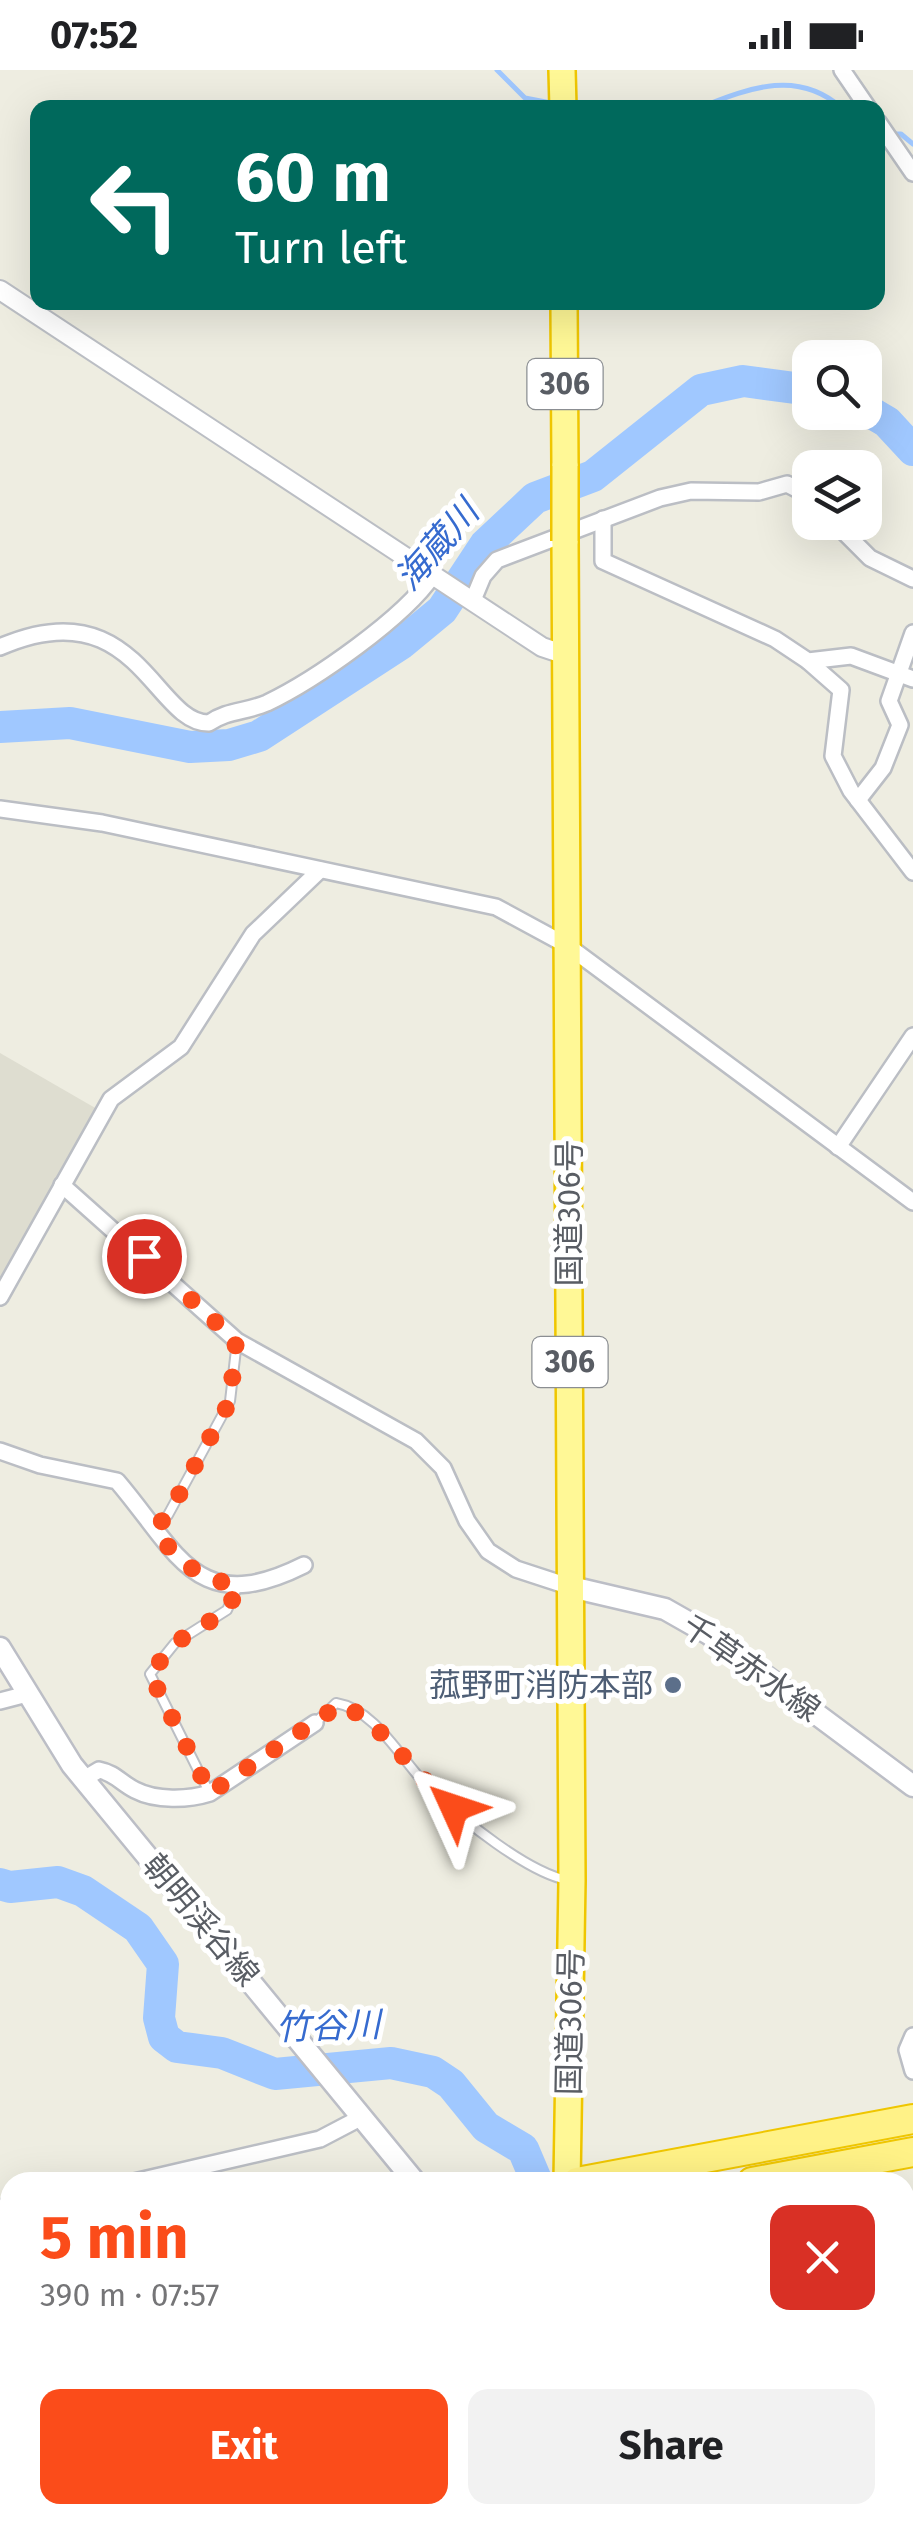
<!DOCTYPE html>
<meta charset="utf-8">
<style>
body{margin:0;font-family:"Fira Sans","Noto Sans JP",sans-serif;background:#f2f2f2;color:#202124;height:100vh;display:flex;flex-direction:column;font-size:38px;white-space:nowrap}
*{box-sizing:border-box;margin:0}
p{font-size:32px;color:#757577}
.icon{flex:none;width:55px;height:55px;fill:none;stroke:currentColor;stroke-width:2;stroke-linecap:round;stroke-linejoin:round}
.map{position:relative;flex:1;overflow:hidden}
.details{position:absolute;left:0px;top:2102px;width:915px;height:352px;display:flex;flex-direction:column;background:#fff;border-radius:30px 30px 0 0;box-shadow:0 10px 40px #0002}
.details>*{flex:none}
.guide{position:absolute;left:30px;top:30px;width:855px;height:210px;border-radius:20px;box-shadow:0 10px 40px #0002;background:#00695c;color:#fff;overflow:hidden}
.tools{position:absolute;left:792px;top:270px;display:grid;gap:20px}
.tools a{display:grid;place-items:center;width:90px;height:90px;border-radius:20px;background:#fff;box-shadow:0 10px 40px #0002;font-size:50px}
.pin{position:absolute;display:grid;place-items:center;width:85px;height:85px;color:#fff;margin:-42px;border:5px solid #fff;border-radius:50%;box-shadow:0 2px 10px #0007}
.me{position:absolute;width:110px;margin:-55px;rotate:312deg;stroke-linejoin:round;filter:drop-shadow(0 0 8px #0008)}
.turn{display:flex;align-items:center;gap:35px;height:210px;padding:0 40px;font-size:45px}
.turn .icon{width:130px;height:130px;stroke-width:2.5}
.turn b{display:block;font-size:70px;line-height:85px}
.round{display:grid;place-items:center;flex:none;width:105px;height:105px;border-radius:20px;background:#f2f2f2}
.summary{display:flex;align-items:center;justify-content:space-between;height:170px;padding:0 40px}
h1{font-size:60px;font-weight:700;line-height:75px;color:#fb4c1a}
.button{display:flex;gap:20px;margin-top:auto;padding:20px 40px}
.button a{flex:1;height:115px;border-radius:20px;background:#fb4c1a;color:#fff;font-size:40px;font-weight:700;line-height:115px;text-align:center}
.button a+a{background:#f2f2f2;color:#202124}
.status{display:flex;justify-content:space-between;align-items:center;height:70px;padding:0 50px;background:#fff;direction:ltr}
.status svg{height:28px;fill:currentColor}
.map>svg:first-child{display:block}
.education{fill:#deddd0}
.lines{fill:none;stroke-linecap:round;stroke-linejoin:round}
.stream{stroke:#a0c8ff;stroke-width:5}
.river{stroke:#a0c8ff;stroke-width:32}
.service-casing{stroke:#bbbec4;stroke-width:12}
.minor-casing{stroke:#bbbec4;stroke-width:20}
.tertiary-casing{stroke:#bbbec4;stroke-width:22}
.secondary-casing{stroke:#bcbec6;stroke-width:25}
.trunk-casing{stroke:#efc600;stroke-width:30}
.motorway-casing{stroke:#efc600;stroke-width:32}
.service{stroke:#fff;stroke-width:8}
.minor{stroke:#fff;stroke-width:15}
.tertiary{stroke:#fff;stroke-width:18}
.secondary{stroke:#fff;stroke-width:20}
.trunk{stroke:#fff896;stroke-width:25}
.motorway{stroke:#fff287;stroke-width:28}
.trunk-bridge-casing{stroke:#efc600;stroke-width:30;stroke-linecap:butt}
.trunk-bridge{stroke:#fff896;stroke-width:25}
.route{stroke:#fb4c1a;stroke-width:18;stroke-dasharray:0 32.4}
.service-dot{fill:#5c6f8a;stroke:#fff;stroke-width:4}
.labels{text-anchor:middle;stroke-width:10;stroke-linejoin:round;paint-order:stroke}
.shield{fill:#fff;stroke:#8b8e92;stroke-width:2.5}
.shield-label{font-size:30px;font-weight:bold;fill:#595d64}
.street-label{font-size:32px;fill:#595d64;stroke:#fff}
.service-label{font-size:32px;fill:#4e5e75;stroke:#fff;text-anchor:end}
.water-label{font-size:35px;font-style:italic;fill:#366bcf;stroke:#fff}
</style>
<div class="status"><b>07:52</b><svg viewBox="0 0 49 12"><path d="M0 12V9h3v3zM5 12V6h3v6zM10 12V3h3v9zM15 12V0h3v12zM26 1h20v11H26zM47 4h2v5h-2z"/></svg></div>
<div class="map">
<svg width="913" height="2453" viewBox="0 0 913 2453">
<rect width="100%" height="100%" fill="#eeede1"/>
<polygon class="education" points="0,983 97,1039 0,1218"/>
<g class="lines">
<g class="stream">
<polyline points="497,0 525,28 556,34"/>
<polyline points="572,35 638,38"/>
<path d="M699,38C753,16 799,0 842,38"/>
<polyline points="890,64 901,64 913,74"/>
</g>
<g class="river">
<polyline points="865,339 887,352 913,380"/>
<polyline points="0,657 70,653 190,677 229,675 259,666 402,573 442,540 485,475 535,428 593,406 701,320 743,311 810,320"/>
<polyline points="0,1814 10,1817 58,1812 83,1821 138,1858 163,1894 159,1948 164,1967 177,1977 222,1983 275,2004 391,1993 433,2002 451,2014 486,2057 523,2079 537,2112"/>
<polyline points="905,2196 913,2194"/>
</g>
<defs>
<g id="service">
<polyline points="155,1458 168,1445 230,1331 237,1271"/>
<path d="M315,1653L336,1633C378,1640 403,1694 432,1721C463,1750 527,1802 567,1810"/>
<polyline points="209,1722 150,1604 175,1573 227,1540 238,1516"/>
</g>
<g id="minor">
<polyline points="842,0 868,38"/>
<polyline points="878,52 913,103"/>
<polyline points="603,449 603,491 775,569 808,591 851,586 913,609"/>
<polyline points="834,452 870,488 913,509"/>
<polyline points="473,530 483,506 497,490 660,428 691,421 759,422 787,414 810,426"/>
<path d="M0,577C137,517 154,654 209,653C227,640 247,642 267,633C315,610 404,548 433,505"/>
<polyline points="808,591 841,620 833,686 851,721 913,802"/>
<polyline points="858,730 883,698 900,655 889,631 913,563"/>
<polyline points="0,739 102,753 496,837 568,876 913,1132"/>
<polyline points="838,1077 913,966"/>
<polyline points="62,1115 237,1271 416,1371 443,1398 467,1451 488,1481 516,1499 571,1517"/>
<polyline points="0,1227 111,1029 181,977 253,864 320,800"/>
<path d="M0,1381L40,1395L117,1411C178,1482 196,1549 304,1495"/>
<polyline points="0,1631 27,1624"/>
<path d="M84,1709L99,1700C115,1703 121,1713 135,1720C156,1731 188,1730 210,1723L315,1653"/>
<polyline points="913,1966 907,1980 913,2001"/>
<polyline points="134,2112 320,2069 362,2047"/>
<polyline points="0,2138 10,2136"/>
<polyline points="905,2366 913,2367"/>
<polyline points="0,2417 10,2414"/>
<polyline points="697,2445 715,2453"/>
</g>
<g id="tertiary">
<polyline points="0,220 542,577 566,585"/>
<polyline points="692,2445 697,2453"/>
</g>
<g id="secondary">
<polyline points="571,1517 665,1539 709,1564 913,1716"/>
<polyline points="0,1578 72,1695 415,2112"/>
</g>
<g id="trunk">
<polyline points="562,0 563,38"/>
<polyline points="564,232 565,396"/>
<polyline points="565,471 572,1811 567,2112"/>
<polyline points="905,2144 913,2143"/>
<polyline points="0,2318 10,2316"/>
<polyline points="568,2445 568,2453"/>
</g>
<g id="motorway">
<polyline points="577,2112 913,2049"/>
<polyline points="752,2112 913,2082"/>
<polyline points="0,2220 10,2218"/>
<polyline points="0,2254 10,2252"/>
</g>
</defs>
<use href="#service" class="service-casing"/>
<use href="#minor" class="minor-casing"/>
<use href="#tertiary" class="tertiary-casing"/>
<use href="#secondary" class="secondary-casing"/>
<use href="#trunk" class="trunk-casing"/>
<use href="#motorway" class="motorway-casing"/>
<use href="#service" class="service"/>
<use href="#minor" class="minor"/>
<use href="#tertiary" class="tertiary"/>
<use href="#secondary" class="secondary"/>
<use href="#trunk" class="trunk"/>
<use href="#motorway" class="motorway"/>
<defs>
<polyline id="trunk-bridge" points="565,471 565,396"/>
</defs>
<use href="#trunk-bridge" class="trunk-bridge-casing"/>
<use href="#trunk-bridge" class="trunk-bridge"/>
</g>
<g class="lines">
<path class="route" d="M144,1186L236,1271L230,1331L168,1445L155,1458C177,1493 198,1507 238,1516L228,1540L175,1573L150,1604L210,1723L341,1634C389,1658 413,1706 454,1738"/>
</g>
<circle class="service-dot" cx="673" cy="1615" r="10"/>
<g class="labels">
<g class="shield">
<rect x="527.5" y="289" width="75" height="50" rx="8"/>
<rect x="532.5" y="1267" width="75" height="50" rx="8"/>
</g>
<g class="shield-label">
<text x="565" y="324">306</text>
<text x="570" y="1302">306</text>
</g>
<g class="street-label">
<text transform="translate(569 1143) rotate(-90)" y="11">国道306号</text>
<text transform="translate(751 1598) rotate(35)" y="11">千草赤水線</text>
<text transform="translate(201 1850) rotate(50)" y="11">朝明渓谷線</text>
<text transform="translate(570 1952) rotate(-89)" y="11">国道306号</text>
</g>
<g class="service-label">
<text x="653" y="1626">菰野町消防本部</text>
</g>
<g class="water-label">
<text transform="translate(437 475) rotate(-49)" y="12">海蔵川</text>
<text transform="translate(328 1956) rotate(-2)" y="12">竹谷川</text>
</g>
</g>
</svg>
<div class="tools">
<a><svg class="icon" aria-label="search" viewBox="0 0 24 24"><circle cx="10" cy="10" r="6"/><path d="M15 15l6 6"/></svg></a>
<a><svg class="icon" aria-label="layers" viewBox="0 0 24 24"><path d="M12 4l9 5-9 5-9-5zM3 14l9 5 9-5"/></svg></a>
</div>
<div class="pin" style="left:144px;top:1186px;background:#d93025"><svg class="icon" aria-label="arrive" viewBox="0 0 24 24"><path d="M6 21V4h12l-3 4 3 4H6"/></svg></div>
<svg class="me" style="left:454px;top:1738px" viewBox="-20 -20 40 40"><path d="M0-17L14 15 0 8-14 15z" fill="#fb4c1a" stroke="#fff" stroke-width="4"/></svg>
<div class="guide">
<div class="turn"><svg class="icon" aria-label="left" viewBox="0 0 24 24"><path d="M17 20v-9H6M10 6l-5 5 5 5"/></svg><div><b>60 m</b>Turn left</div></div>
</div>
<section class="details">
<div class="summary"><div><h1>5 min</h1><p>390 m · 07:57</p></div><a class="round" style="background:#d93025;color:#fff"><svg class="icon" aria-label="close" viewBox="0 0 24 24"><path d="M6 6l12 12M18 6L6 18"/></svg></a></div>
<div class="button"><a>Exit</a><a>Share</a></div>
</section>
</div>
